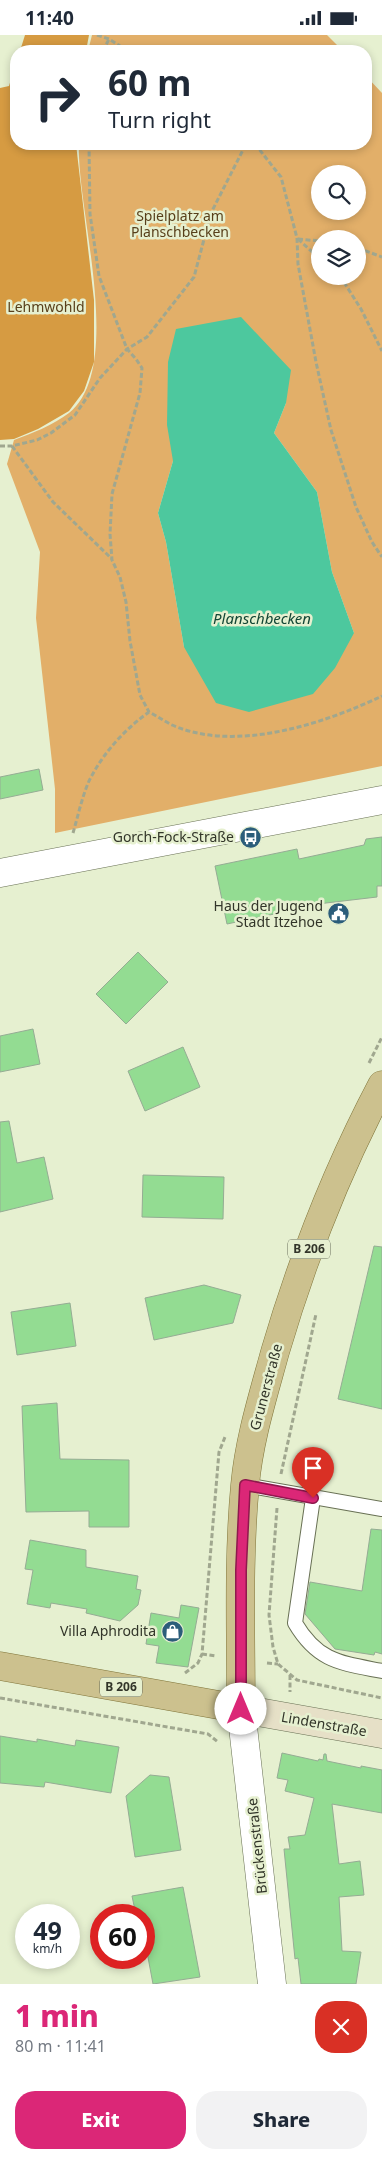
<!DOCTYPE html>
<meta charset="utf-8">
<style>
body{margin:0;font-family:"Noto Sans",sans-serif;background:#f2f2f3;color:#1f2937;height:100vh;display:flex;flex-direction:column;font-size:19px;white-space:nowrap}
*{box-sizing:border-box;margin:0}
p{font-size:16px;color:#747a83}
.icon{flex:none;width:28px;height:28px;fill:none;stroke:currentColor;stroke-width:2;stroke-linecap:round;stroke-linejoin:round}
.map{position:relative;height:1949px;overflow:hidden}
.panel{display:flex;flex-direction:column;background:#fff;flex:1}
.panel>*{flex:none}
.banner{position:absolute;left:10px;top:10px;width:362px;height:105px;border-radius:20px;box-shadow:0 2px 8px #0003;background:#fff;color:#1f2937;overflow:hidden}
.fabs{position:absolute;left:311px;top:130px;display:grid;gap:10px}
.fabs a{display:grid;place-items:center;width:55px;height:55px;border-radius:50%;background:#fff;box-shadow:0 2px 8px #0003;font-size:25px}
.speed{position:absolute;left:15px;top:1869px;display:flex;gap:10px;font-size:25px;font-weight:700;text-align:center}
.speed>*{display:grid;place-content:center;width:65px;height:65px;border-radius:50%;background:#fff;box-shadow:0 2px 8px #0003;line-height:1}
.speed small{font-size:12px;font-weight:400}
.speed .limit{border:8px solid #d22;background:#fff;color:#111}
.pin{position:absolute;display:grid;place-items:center;width:42px;height:42px;color:#fff;margin:-51px -21px;border-radius:50% 50% 50% 0;rotate:-45deg;box-shadow:0 0 5px #0007}
.pin .icon{rotate:45deg}
.me{position:absolute;width:55px;margin:-28px;rotate:0deg;stroke-linejoin:round;filter:drop-shadow(0 0 4px #0008)}
.turn{display:flex;align-items:center;gap:18px;height:105px;padding:0 15px;font-size:22px}
.turn .icon{width:65px;height:65px;stroke-width:2.5}
.turn b{display:block;font-size:35px;line-height:42px}
.round{display:grid;place-items:center;flex:none;width:52px;height:52px;border-radius:20px;background:#f2f2f3}
.overview{display:flex;align-items:center;justify-content:space-between;height:85px;padding:0 15px}
h1{font-size:30px;font-weight:800;line-height:38px;color:#db2777}
.button{display:flex;gap:10px;margin-top:auto;padding:10px 15px}
.button a{flex:1;height:58px;border-radius:20px;background:#db2777;color:#fff;font-size:20px;font-weight:800;line-height:58px;text-align:center}
.button a+a{background:#f2f2f3;color:#1f2937}
.status{display:flex;justify-content:space-between;align-items:center;height:35px;padding:0 25px;background:#fff;direction:ltr}
.status svg{height:14px;fill:currentColor}
.map>svg:first-child{display:block}
.green{fill:#e2af69;fill-rule:evenodd}
.forest{fill:#d69b42}
.water{fill:#4dc89e}
.building{fill:#93dc92;stroke:#95ac94}
.lines{fill:none;stroke-linecap:round;stroke-linejoin:round}
.service-casing{stroke:#687054;stroke-width:16}
.minor-casing{stroke:#687054;stroke-width:29}
.tertiary-casing{stroke:#687054;stroke-width:29}
.secondary-casing{stroke:#687054;stroke-width:29}
.primary-casing{stroke:#80753a;stroke-width:29}
.path{stroke:#a0a78f;stroke-width:3;stroke-dasharray:5 2.5;stroke-linecap:butt}
.service{stroke:#fff;stroke-width:14}
.minor{stroke:#fff;stroke-width:28}
.tertiary{stroke:#fff;stroke-width:28}
.secondary{stroke:#e6e0c7;stroke-width:28}
.primary{stroke:#ccc18e;stroke-width:28}
.route-casing{stroke:#8e194d;stroke-width:12}
.route{stroke:#db2777;stroke-width:9}
.labels{text-anchor:middle;stroke-width:5;stroke-linejoin:round;paint-order:stroke}
.shield{fill:#e6f0d0;stroke:#686d5b;stroke-width:1}
.shield-label{font-size:12px;font-weight:bold;fill:#323529}
.park-label{font-size:14px;fill:#583f1a;stroke:#e6f0d0}
.poi-label{font-size:14px;fill:#323529;stroke:#e6f0d0;text-anchor:end}
.street-label{font-size:14px;fill:#323529;stroke:#e6f0d0}
.water-label{font-size:15px;font-style:italic;fill:#124635;stroke:#e6f0d0}
</style>
<div class="status"><b>11:40</b><svg viewBox="0 0 49 12"><path d="M0 12V9h3v3zM5 12V6h3v6zM10 12V3h3v9zM15 12V0h3v12zM26 1h20v11H26zM47 4h2v5h-2z"/></svg></div>
<div class="map">
<svg width="382" height="1949" viewBox="0 0 382 1949">
<rect width="100%" height="100%" fill="#e6f0d0"/>
<g class="green">
<polygon points="92,0 327,0 343,16 88,16"/>
<path d="M366,41L382,58V731L55,798V754L36,583L40,517L7,429L14,405C33,398 53,390 69,378C126,332 76,174 79,109H366ZM320,139H358V176H320ZM320,204H358V241H320ZM286,368L274,398L317,457L332,537L354,598L184,612L166,507L158,478L173,426Z"/>
</g>
<g class="forest">
<polygon points="25,0 89,0 86,16 20,16"/>
<polygon points="16,28 16,109 76,109 94,265 94,327 84,356 69,376 38,394 14,404 0,405 0,53 9,51"/>
</g>
<polygon class="water" points="241,282 291,335 286,368 274,398 317,457 332,537 354,598 335,633 313,659 249,677 216,668 184,612 166,507 158,478 173,426 167,390 168,327 176,294"/>
<g class="building">
<polygon points="39,734 43,755 0,764 0,742"/>
<polygon points="382,802 382,851 377,851 377,862 326,868 227,889 215,831 297,814 299,824 364,810 366,804"/>
<polygon points="138,917 168,947 126,989 96,959"/>
<polygon points="33,994 40,1029 0,1037 0,1001"/>
<polygon points="183,1012 200,1052 145,1076 128,1036"/>
<polygon points="9,1086 17,1128 44,1122 53,1164 0,1177 0,1087"/>
<polygon points="143,1140 224,1142 223,1184 142,1182"/>
<polygon points="374,1211 382,1212 382,1374 338,1364"/>
<polygon points="204,1250 241,1260 233,1288 154,1305 145,1263"/>
<polygon points="70,1268 76,1311 17,1320 11,1277"/>
<polygon points="57,1368 60,1424 129,1425 129,1492 89,1492 89,1476 26,1477 22,1371"/>
<polygon points="371,1494 382,1495 382,1619 375,1617 374,1620 335,1614 305,1579 310,1547 362,1556"/>
<polygon points="30,1505 86,1515 86,1532 138,1541 136,1554 141,1555 138,1570 120,1586 86,1578 87,1574 51,1568 50,1573 27,1569 33,1535 25,1534"/>
<polygon points="181,1570 199,1573 188,1632 156,1628 159,1611 146,1609 151,1578 179,1583"/>
<polygon points="0,1701 37,1707 37,1704 75,1711 76,1705 119,1712 111,1758 45,1747 44,1752 0,1748"/>
<polygon points="282,1718 318,1726 319,1724 323,1725 324,1719 326,1719 327,1726 361,1733 361,1731 382,1735 382,1778 332,1769 339,1829 360,1826 364,1860 339,1862 342,1916 361,1917 356,1949 301,1949 298,1923 295,1924 284,1814 290,1814 288,1802 305,1800 314,1763 285,1756 288,1745 277,1743"/>
<polygon points="150,1740 169,1742 181,1815 135,1822 126,1761"/>
<polygon points="183,1852 200,1942 153,1949 144,1901 144,1880 136,1880 132,1861"/>
</g>
<g class="lines">
<defs>
<g id="service">
<polyline points="245,1450 382,1474"/>
<path d="M313,1463L295,1588C318,1627 341,1628 382,1636"/>
</g>
<polyline id="minor" points="0,838 382,765"/>
<polyline id="tertiary" points="241,1674 272,1949"/>
<polyline id="secondary" points="241,1674 382,1699"/>
<path id="primary" d="M0,1631L241,1674C241,1599 238,1524 245,1450C249,1405 263,1361 275,1317C302,1225 337,1135 382,1050"/>
</defs>
<use href="#service" class="service-casing"/>
<use href="#minor" class="minor-casing"/>
<use href="#tertiary" class="tertiary-casing"/>
<use href="#secondary" class="secondary-casing"/>
<use href="#primary" class="primary-casing"/>
<g class="path">
<polyline points="97,0 109,4 128,16"/>
<polyline points="103,16 109,4"/>
<polyline points="89,109 90,179 99,241 127,314 136,324 142,333 140,358 112,459 110,499 112,525 120,542 126,567 130,606 140,660 149,677"/>
<polyline points="255,109 281,142 297,203 298,229 316,327 331,395 356,472 372,507 382,522"/>
<polyline points="298,204 320,224"/>
<polyline points="298,204 320,206"/>
<polyline points="358,213 382,222"/>
<polyline points="340,241 361,274 382,316"/>
<polyline points="0,411 12,411 37,405 51,398 75,380 100,343 127,314 147,302 194,242 211,178 246,109"/>
<polyline points="12,411 53,467 112,524"/>
<path d="M73,798C78,781 82,762 89,746C103,718 124,695 149,677C157,681 164,686 172,690C236,718 323,689 382,661"/>
<polyline points="369,1028 382,1002"/>
<polyline points="281,1439 316,1279"/>
<polyline points="277,1473 269,1580 273,1612 278,1629 297,1645 382,1663"/>
<polyline points="202,1619 216,1621"/>
<polyline points="267,1628 278,1629"/>
<polyline points="185,1638 198,1628 202,1619 219,1417 225,1402"/>
<polyline points="290,1640 290,1657"/>
<polyline points="0,1663 208,1699 218,1707"/>
</g>
<use href="#service" class="service"/>
<use href="#minor" class="minor"/>
<use href="#tertiary" class="tertiary"/>
<use href="#secondary" class="secondary"/>
<use href="#primary" class="primary"/>
</g>
<g class="lines">
<defs>
<polyline id="route" points="241,1674 241,1535 245,1450 313,1463"/>
</defs>
<use href="#route" class="route-casing"/>
<use href="#route" class="route"/>
</g>
<defs>
<symbol id="bus-disc" viewBox="-11 -11 22 22"><circle r="9.5" fill="#2b5d7a" stroke="#e6f0d0"/><path d="M-5-6H5V4H4V6H2V4H-2V6H-4V4H-5ZM-3.5-4V0h7V-4ZM-3.5 1.2v1.5H-2V1.2ZM2 1.2v1.5H3.5V1.2Z" fill="#fff"/></symbol>
<symbol id="civic-disc" viewBox="-11 -11 22 22"><circle r="9.5" fill="#2b5d7a" stroke="#e6f0d0"/><path d="M-.6-6.5H3V-4.5H.6V-3L4-1V1h2V6H-6V1h2V-1L-.6-3ZM-1.2 2.5V6h2.4V2.5Z" fill="#fff"/></symbol>
<symbol id="shop-disc" viewBox="-11 -11 22 22"><circle r="9.5" fill="#2b5d7a" stroke="#e6f0d0"/><path d="M-5-2.5h2.3a2.7 3.5 0 0 1 5.4 0H5L5.5 6h-11ZM-1.5-2.5h3a1.5 2.3 0 0 0-3 0Z" fill="#fff"/></symbol>
</defs>
<g fill-rule="evenodd">
<use href="#bus-disc" x="238" y="790" width="25" height="25"/>
<use href="#civic-disc" x="326" y="866" width="25" height="25"/>
<use href="#shop-disc" x="160" y="1584" width="25" height="25"/>
</g>
<g class="labels">
<g class="shield">
<rect x="288" y="1204.5" width="42" height="19" rx="4"/>
<rect x="100" y="1642.5" width="42" height="19" rx="4"/>
</g>
<g class="shield-label">
<text x="309" y="1218">B 206</text>
<text x="121" y="1656">B 206</text>
</g>
<g class="park-label">
<text x="180" y="186">Spielplatz am<tspan x="180" dy="16">Planschbecken</tspan></text>
<text x="46" y="277">Lehmwohld</text>
</g>
<g class="poi-label">
<text x="234" y="807">Gorch-Fock-Straße</text>
<text x="323" y="876">Haus der Jugend<tspan x="323" dy="16">Stadt Itzehoe</tspan></text>
<text x="156" y="1601">Villa Aphrodita</text>
</g>
<g class="street-label">
<text transform="translate(266 1352) rotate(-75)" y="5">Grunerstraße</text>
<text transform="translate(324 1689) rotate(10)" y="5">Lindenstraße</text>
<text transform="translate(257 1811) rotate(-96)" y="5">Brückenstraße</text>
</g>
<g class="water-label">
<text x="262" y="589">Planschbecken</text>
</g>
</g>
</svg>
<div class="fabs">
<a><svg class="icon" aria-label="search" viewBox="0 0 24 24"><circle cx="10" cy="10" r="6"/><path d="M15 15l6 6"/></svg></a>
<a><svg class="icon" aria-label="layers" viewBox="0 0 24 24"><path d="M12 4l9 5-9 5-9-5zM3 14l9 5 9-5"/></svg></a>
</div>
<div class="speed"><div>49<small>km/h</small></div><div class="limit">60</div></div>
<div class="pin" style="left:313px;top:1463px;background:#d93025"><svg class="icon" aria-label="arrive" viewBox="0 0 24 24"><path d="M6 21V4h12l-3 4 3 4H6"/></svg></div>
<svg class="me" style="left:241px;top:1674px" viewBox="-20 -20 40 40"><circle r="19" fill="#fff"/><path d="M0-13L10 11 0 6-10 11z" fill="#db2777"/></svg>
<div class="banner">
<div class="turn"><svg class="icon" aria-label="right" viewBox="0 0 24 24"><path d="M7 20v-9h11M14 6l5 5-5 5"/></svg><div><b>60 m</b>Turn right</div></div>
</div>
</div>
<section class="panel">
<div class="overview"><div><h1>1 min</h1><p>80 m · 11:41</p></div><a class="round" style="background:#d93025;color:#fff"><svg class="icon" aria-label="close" viewBox="0 0 24 24"><path d="M6 6l12 12M18 6L6 18"/></svg></a></div>
<div class="button"><a>Exit</a><a>Share</a></div>
</section>
